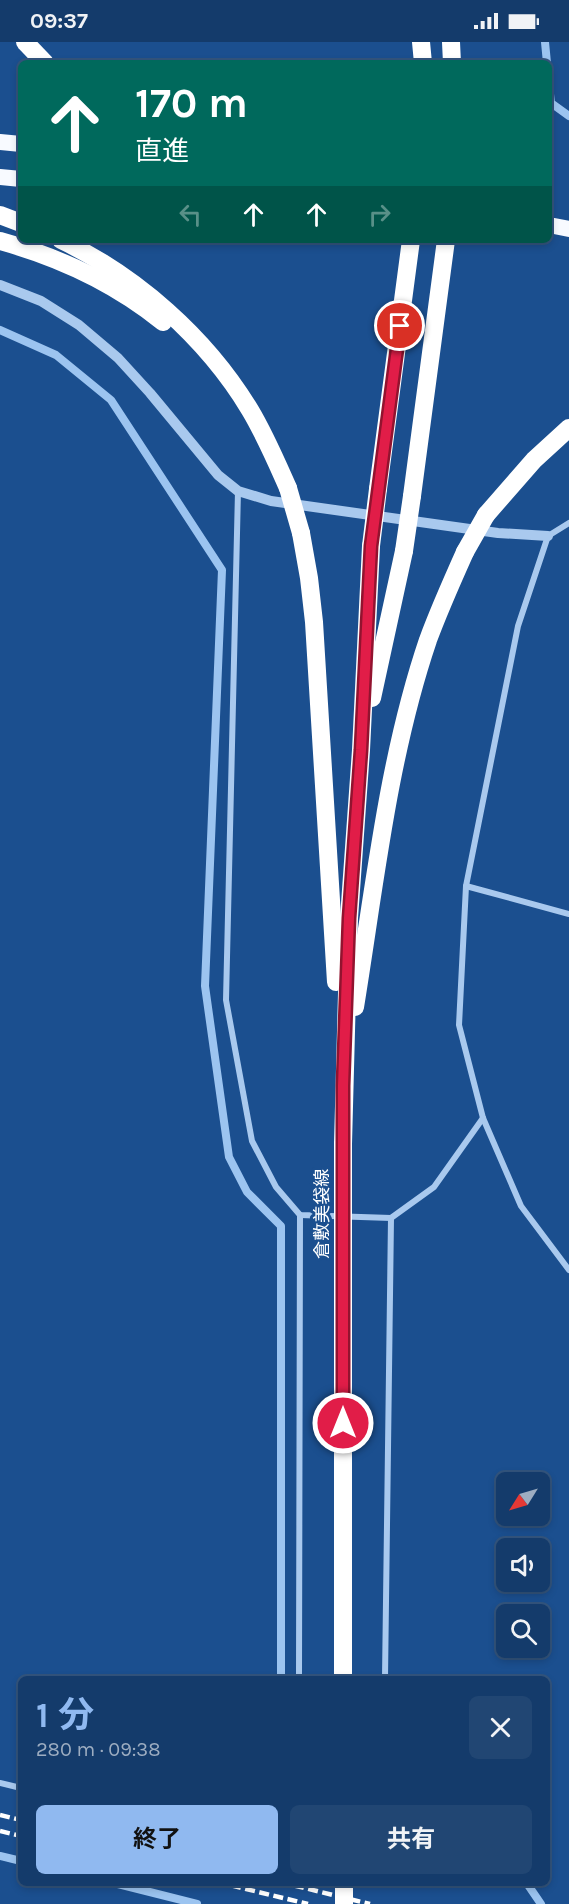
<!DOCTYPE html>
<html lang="ja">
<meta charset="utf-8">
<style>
body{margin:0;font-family:Karla,"Noto Sans JP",sans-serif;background:#214673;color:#f1f3f6;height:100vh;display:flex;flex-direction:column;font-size:22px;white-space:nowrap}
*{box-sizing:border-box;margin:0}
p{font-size:20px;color:#9dadc1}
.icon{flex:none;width:33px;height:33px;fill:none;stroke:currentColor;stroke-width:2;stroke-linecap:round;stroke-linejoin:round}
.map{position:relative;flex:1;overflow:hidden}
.side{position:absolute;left:18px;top:1634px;width:532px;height:210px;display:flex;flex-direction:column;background:#143b6b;border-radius:9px;box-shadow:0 3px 9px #0003,0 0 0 2px #33557e}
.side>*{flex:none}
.hud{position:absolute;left:18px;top:18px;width:534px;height:183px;border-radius:9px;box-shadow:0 3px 9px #0003,0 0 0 2px #33557e;background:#00695c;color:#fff;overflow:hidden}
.needle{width:39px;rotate:233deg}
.tools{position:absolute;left:496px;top:1430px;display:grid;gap:12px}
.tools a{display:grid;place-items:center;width:54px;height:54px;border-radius:9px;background:#143b6b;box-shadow:0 3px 9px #0003,0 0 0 2px #33557e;font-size:30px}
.pin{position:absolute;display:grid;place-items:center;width:51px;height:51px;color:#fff;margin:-26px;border:3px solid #fff;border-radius:50%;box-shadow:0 2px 6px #0007}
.me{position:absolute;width:66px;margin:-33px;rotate:0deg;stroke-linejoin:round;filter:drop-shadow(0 0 4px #0008)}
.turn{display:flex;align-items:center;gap:21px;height:126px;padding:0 18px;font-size:27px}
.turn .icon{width:78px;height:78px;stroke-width:2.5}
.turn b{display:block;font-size:42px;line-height:51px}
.lanes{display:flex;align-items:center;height:57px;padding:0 18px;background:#0003;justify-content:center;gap:30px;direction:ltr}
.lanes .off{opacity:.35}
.round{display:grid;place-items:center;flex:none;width:63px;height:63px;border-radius:9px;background:#214673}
.summary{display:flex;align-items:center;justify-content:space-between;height:102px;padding:0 18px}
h1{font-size:36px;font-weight:700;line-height:45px;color:#90b9f0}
.button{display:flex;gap:12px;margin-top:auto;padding:12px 18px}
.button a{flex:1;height:69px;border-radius:9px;background:#90b9f0;color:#111;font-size:24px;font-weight:700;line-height:69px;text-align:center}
.button a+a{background:#214673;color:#f1f3f6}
.status{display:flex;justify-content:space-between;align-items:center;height:42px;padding:0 30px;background:#143b6b;direction:ltr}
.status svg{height:16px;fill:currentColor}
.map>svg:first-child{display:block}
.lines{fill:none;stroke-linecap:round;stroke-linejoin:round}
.stream{stroke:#9cc4f0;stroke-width:8}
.minor{stroke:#a9c9ee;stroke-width:6}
.tertiary{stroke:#a9c9ee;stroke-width:10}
.trunk{stroke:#f8faff;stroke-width:16}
.motorway{stroke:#fff;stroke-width:18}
.rail{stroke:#fff;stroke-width:4.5;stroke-dasharray:10 4.5;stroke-linecap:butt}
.motorway-bridge{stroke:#fff;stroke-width:18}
.route-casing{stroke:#92132f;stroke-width:15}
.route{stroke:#e11d48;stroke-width:10}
.labels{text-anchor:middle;stroke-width:6;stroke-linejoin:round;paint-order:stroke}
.street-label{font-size:18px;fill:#fff;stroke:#1b4f8f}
</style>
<div class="status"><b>09:37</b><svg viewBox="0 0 49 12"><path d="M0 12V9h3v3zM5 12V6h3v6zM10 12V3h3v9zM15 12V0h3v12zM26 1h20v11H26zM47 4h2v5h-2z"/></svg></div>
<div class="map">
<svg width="569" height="1862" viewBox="0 0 569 1862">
<rect width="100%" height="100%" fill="#1b4f8f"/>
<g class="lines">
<g class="stream">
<polyline points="545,0 547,21"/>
<polyline points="549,43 551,61 569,74"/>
<polyline points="0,288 56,313 111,358 222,528 205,944 229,1115 247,1150 281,1184 281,1636"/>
<polyline points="0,1814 21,1819"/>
<polyline points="110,1840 197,1862"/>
<polyline points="526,1840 541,1862"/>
</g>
<g class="minor">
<polyline points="238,449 226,958 252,1099 276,1145 300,1173 391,1176 434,1145 483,1076"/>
<polyline points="569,481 548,494 518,584 466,844 459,983 483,1076 521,1164 569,1228"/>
<polyline points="466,844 569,872"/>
<polyline points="299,1636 300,1173"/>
<polyline points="385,1636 391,1176"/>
<polyline points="0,1741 21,1746"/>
</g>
<polyline class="tertiary" points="0,243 41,259 79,283 118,316 150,351 218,433 238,449 271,459 498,491 548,494"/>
<g class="trunk">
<polyline points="0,100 21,102"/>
<polyline points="0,135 21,137"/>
<polyline points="549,183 569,187"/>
</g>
<g class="motorway">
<polyline points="25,0 45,21"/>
<polyline points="421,0 423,21"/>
<polyline points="451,0 452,21"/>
<polyline points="0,173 21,181"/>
<path d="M61,198C136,234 206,295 250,368C265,393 276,419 288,446"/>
<path d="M0,199C58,215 116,242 163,280"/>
<polyline points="378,447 411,198"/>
<polyline points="412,454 446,198"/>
<polyline points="486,473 534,418 569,386"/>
<polyline points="301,491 309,536 314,580 336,940"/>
<polyline points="372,656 404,509"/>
<path d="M355,965C375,842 388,716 428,598C439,568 452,539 465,510"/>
<polyline points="343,1102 349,876 361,708 371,504"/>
</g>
<g class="rail">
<polyline points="0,1773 21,1778"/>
<polyline points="0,1789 21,1794"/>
<polyline points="217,1840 308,1862"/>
<polyline points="280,1840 370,1862"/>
</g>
<g class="motorway-bridge">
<polyline points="288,446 301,491"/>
<polyline points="371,504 378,447"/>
<polyline points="404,509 412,454"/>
<polyline points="465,510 486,473"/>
<polyline points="343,1102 343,1636"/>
<polyline points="344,1840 344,1862"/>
</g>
</g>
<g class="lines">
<defs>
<polyline id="route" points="343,1381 343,1044 349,876 361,708 371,504 400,284"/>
</defs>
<use href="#route" class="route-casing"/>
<use href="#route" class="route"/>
</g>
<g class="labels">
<g class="street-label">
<text transform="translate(322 1172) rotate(-90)" y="6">倉敷美袋線</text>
</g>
</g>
</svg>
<div class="tools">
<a><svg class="needle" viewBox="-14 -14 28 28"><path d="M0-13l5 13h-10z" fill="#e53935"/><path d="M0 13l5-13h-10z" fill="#9dadc1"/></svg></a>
<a><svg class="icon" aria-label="sound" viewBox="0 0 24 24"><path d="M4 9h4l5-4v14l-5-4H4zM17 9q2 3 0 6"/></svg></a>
<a><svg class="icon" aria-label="search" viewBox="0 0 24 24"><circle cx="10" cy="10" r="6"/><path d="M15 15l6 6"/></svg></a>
</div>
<div class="pin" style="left:400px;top:284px;background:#d93025"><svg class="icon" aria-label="arrive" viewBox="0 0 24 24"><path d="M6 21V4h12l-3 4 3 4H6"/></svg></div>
<svg class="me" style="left:343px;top:1381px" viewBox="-20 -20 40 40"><circle r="17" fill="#e11d48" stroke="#fff" stroke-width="3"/><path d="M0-11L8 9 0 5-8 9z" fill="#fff"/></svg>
<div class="hud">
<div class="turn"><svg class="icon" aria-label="ahead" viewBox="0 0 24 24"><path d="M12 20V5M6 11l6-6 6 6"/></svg><div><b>170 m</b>直進</div></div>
<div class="lanes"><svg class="icon off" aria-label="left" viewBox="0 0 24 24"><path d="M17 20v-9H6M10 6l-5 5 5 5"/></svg><svg class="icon" aria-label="ahead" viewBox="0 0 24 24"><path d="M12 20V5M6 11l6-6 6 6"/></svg><svg class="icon" aria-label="ahead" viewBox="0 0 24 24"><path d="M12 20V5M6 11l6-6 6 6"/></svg><svg class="icon off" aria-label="right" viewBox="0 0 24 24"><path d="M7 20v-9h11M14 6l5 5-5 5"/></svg></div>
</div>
<section class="side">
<div class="summary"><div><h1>1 分</h1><p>280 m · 09:38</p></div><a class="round"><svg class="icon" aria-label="close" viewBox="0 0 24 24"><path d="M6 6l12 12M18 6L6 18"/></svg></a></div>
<div class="button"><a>終了</a><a>共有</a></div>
</section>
</div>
